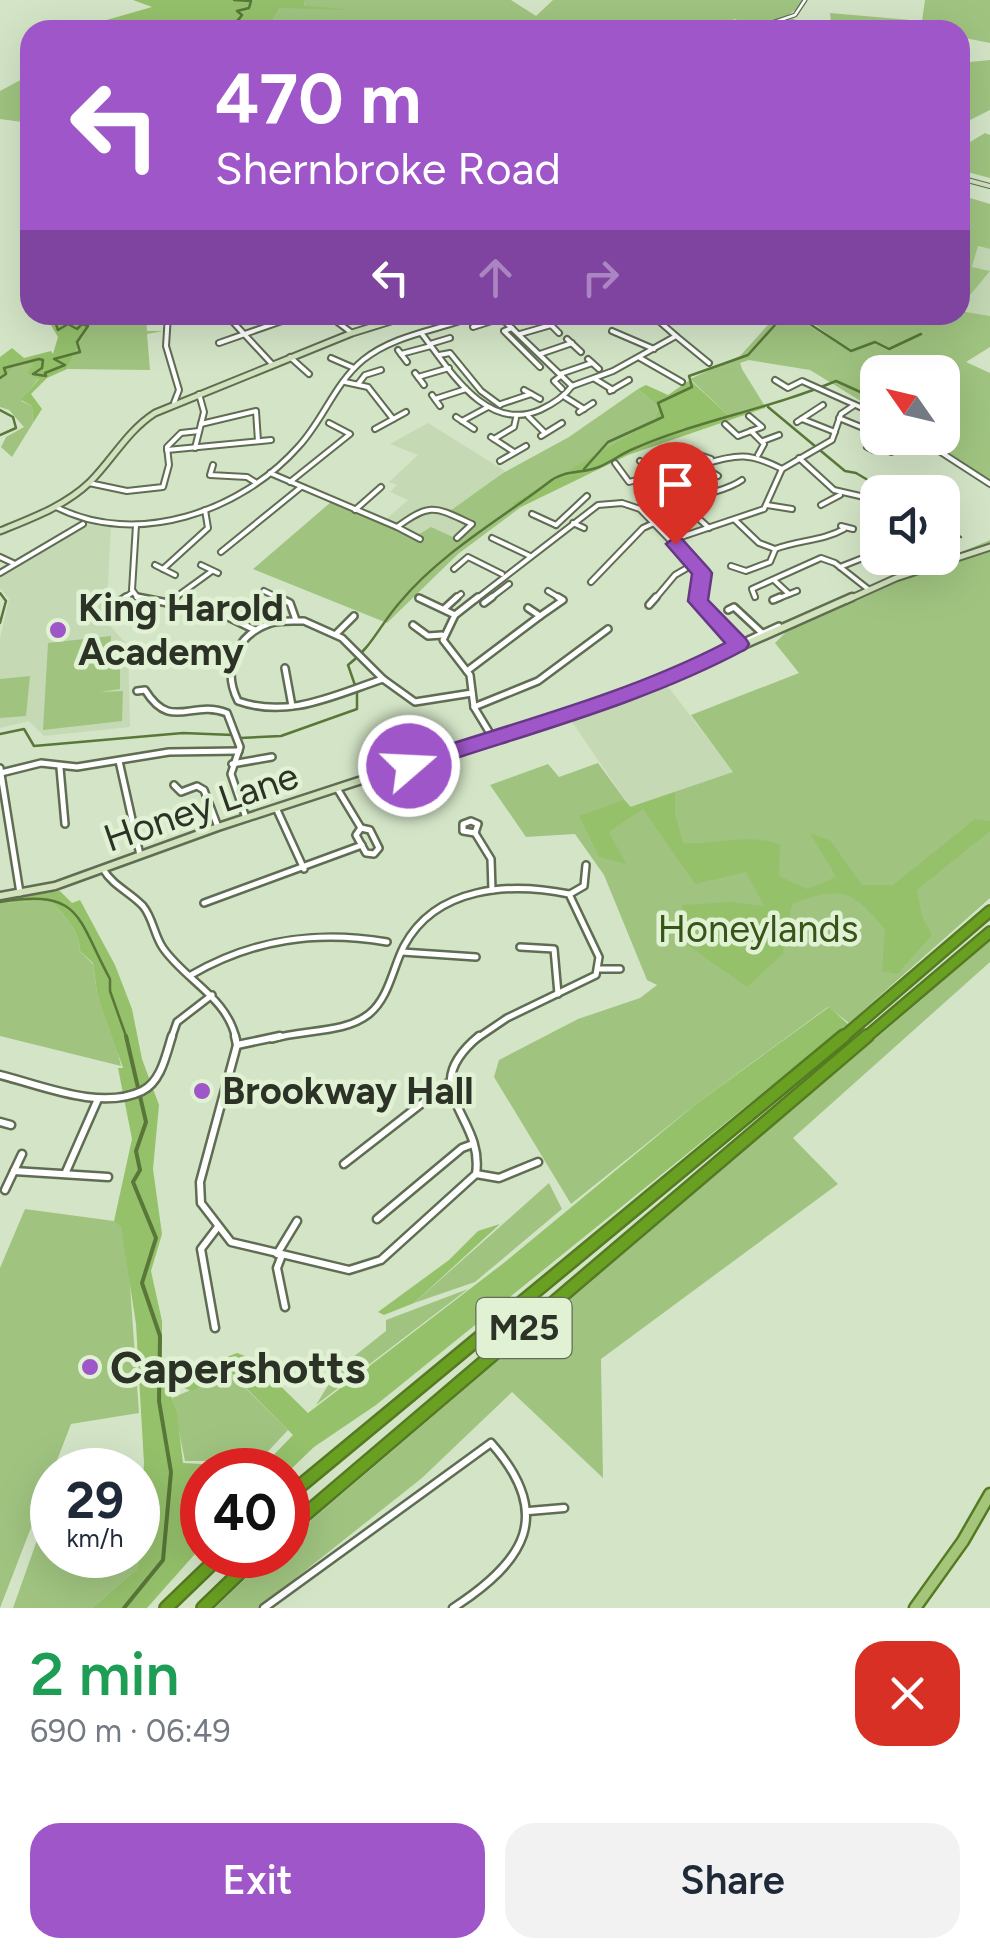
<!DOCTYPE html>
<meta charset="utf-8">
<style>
body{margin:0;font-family:Figtree,sans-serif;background:#f2f2f3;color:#1f2937;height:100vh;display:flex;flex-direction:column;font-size:38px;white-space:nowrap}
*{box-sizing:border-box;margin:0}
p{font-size:32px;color:#747a83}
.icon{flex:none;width:55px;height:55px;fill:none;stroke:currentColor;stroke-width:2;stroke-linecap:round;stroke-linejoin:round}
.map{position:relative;height:1608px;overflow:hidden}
.side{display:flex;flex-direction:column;background:#fff;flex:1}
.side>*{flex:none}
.guide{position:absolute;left:20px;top:20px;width:950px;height:305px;border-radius:30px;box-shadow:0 10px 40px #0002;background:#9e56c9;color:#fff;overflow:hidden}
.needle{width:65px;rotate:304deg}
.controls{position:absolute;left:860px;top:355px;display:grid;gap:20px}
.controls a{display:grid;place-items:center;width:100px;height:100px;border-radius:20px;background:#fff;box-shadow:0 10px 40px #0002;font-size:50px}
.speed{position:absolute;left:30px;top:1448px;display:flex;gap:20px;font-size:50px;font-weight:700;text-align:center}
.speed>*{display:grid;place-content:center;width:130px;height:130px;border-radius:50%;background:#fff;box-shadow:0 10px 40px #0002;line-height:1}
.speed small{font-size:25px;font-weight:400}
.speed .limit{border:15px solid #d22;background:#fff;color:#111}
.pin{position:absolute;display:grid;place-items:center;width:85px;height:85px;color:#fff;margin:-102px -42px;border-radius:50% 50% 50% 0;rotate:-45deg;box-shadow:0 0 10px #0007}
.pin .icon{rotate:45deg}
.me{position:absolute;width:110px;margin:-55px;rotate:71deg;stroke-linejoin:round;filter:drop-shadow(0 0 8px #0008)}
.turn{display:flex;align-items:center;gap:35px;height:210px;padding:0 30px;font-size:45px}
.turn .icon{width:130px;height:130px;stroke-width:2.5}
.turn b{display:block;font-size:70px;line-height:85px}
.lanes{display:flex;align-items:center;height:95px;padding:0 30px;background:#0003;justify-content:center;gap:50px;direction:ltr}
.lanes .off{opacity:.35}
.round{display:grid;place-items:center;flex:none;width:105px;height:105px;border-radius:30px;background:#f2f2f3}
.head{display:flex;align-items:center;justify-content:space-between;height:170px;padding:0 30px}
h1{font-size:60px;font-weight:600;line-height:75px;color:#1e9e55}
.button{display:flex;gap:20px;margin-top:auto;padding:20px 30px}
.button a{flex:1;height:115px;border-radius:30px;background:#9e56c9;color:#fff;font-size:40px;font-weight:600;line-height:115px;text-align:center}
.button a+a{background:#f2f2f3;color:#1f2937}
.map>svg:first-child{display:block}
.built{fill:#c5d9b5}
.green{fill:#a0c480}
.forest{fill:#95c16b}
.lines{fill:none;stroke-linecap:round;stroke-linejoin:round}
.stream-far1{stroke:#587738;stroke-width:2.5}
.stream{stroke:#587738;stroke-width:4}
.street-far3-casing{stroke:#5f6d53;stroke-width:5}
.street-far2-casing{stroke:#5f6d53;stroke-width:8}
.street-far1-casing{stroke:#5f6d53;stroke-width:10}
.street-casing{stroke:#5f6d53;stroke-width:11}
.secondary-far2-casing{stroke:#5f6d53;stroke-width:6}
.secondary-far1-casing{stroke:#5f6d53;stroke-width:9}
.secondary-casing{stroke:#5f6d53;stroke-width:11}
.primary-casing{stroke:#547a23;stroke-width:15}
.highway-far1-casing{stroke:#547a23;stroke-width:14}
.highway-casing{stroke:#547a23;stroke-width:16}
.street-far3{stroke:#fff;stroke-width:2.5}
.street-far2{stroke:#fff;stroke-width:4}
.street-far1{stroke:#fff;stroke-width:5}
.street{stroke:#fff;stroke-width:6}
.secondary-far2{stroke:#d2e2bd;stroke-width:4}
.secondary-far1{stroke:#d2e2bd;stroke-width:5}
.secondary{stroke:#d2e2bd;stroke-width:6}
.primary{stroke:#a5c67a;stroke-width:10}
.highway-far1{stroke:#69a022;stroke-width:9}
.highway{stroke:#69a022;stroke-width:11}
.route{fill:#9e56c9;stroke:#673883;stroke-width:2.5}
.poi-dot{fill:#9e56c9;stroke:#e1f2d4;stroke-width:4}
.labels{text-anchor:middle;stroke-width:9;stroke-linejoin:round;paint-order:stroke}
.shield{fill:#e1f2d4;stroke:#626c5a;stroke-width:2.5}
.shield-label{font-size:35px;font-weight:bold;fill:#2c3226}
.poi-label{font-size:38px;font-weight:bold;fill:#2c3226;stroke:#e1f2d4;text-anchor:start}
.street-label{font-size:38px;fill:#2c3226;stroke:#e1f2d4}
.park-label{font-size:38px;fill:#385418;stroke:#e1f2d4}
.near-poi-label{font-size:45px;font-weight:bold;fill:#2c3226;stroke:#e1f2d4;text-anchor:start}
</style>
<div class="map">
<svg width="990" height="1608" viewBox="0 0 990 1608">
<rect width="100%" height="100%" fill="#d4e5c7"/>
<g class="built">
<polygon points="978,246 990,249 990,316 960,311 960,292 970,295 988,270 972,268"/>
<polygon points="428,423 505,471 452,512 473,520 453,537 420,537 385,520 408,500 390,492 397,485 389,482 418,455 390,444"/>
<polygon points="83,524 111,527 106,621 128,646 130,727 44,736 29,721 0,728 0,639 9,599 0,588 0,573 31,551 63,537"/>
<polygon points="665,683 734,772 630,807 568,716"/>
</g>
<g class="green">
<path d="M305,0H511L536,16L553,0H807C785,20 768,30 737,30L746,25L735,19L714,30H267L280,8L304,6Z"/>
<polygon points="925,0 990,0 990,43 960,37 960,30 793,30 779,22 792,18 805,25 831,23 830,13 922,21"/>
<polygon points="990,60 990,110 960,125 960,63"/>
<polygon points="30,75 30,123 0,119 0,91"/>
<polygon points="985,133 990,135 990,178 960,170 960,148"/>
<polygon points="960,195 990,204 990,249 978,246 972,267 990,271 970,295 960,292"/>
<polygon points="960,311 990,316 990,347 966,362 990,373 990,481 928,438 942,438 942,372 878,372 877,411 810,370 749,360 740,363 742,369 763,403 729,416 690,379 740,356 777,315 792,315 853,353 802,315 960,315"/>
<polygon points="93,315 146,315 147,331 163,331 147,334 150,370 67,369"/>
<polygon points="21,361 33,364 28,373 39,378 21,401 32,406 33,423 12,457 1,447 6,437 24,427 9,410 0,407 0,381"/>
<polygon points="638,389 659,407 654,420 514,504 521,507 458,554 387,623 253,569 331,502 413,538 431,527 453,537 473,520 450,511 503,473 569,437"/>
<polygon points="990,540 990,898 849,1023 828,1007 696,1104 571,1204 494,1077 499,1060 578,1019 640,998 657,985 647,980 604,875 575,834 526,837 490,785 548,764 559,777 598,763 630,807 733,772 691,715 799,673 775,643 796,622"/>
<polygon points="111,636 110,661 120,661 120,689 100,692 123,691 122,721 43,730 48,643"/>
<polygon points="30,676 26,716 0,718 0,679"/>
<path d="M49,900C63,913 80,931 80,951L93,964L97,993L113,1032L121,1066L0,1036V903Z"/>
<polygon points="990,941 990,962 793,1138 838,1184 601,1359 603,1478 512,1392 422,1478 258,1608 215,1608 270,1555 288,1555 288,1540"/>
<polygon points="549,1183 562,1209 475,1282 414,1303"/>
<polygon points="25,1209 114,1221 121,1226 129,1271 139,1413 71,1424 0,1608 0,1268"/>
<polygon points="468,1289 316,1405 338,1369 386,1331 386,1320"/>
<polygon points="230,1373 288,1430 259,1461 185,1461 172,1398"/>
<polygon points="52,1498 52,1555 138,1555 138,1517 137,1569 92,1608 13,1608"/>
</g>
<g class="forest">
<polygon points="133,0 305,0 304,6 353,10 280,8 267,30 131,30 103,21 152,7"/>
<polygon points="39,315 93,315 67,369 47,378 31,394 42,409 33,423 32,406 21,400 39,379 27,373 33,364 20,362 0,381 0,357 12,348 24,358 51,351 53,354 58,337 48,320"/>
<polygon points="690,380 729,416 763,403 765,408 628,455 521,507 512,504 654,420 659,407 638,389 646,385 668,395"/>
<path d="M675,792V813L683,843C716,845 749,832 780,845L779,876L807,889L836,877L810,833L831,841L862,885H893L975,819L990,821V831L917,890L922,916L932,935L897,974L882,971L885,929C852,890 841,885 792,904L783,954L747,987L662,927L684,916L682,905L731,902L764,906L746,872L695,884L643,809L609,832L626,864L599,857L579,816L624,800L631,807Z"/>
<path d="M60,891L72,903L80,900L115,965L132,1009L142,1059L159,1105L153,1169L162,1234L151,1271L162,1321V1368L177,1414L183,1463L262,1467L293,1435L231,1373L191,1391L180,1386L193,1370L237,1353L253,1359L308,1413L505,1262L696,1104L829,1007L848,1024L376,1405L314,1447L288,1472L202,1470V1546L147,1608H92L137,1569L144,1463L141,1412L136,1324L121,1227L114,1221L132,1139L118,1068H123L97,993L93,963L80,951C80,931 63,913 49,900L0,903V898Z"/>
<polygon points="500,1224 414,1303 384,1315 378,1312 449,1260 478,1231"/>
</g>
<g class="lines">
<g class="stream-far1">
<path d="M205,30C220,28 233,29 242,15L237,11L249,8L251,1L234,0"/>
<polyline points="30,227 22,236 30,247"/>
<polyline points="796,315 851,351 875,342 889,349 921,334"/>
<polyline points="0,378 6,374 4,368 39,359 43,360 42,368 33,374 46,376 45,373 65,365 54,359 80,352 77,342 88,326 82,324 77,329 68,324 58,330 53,315"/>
<polyline points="768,407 845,471 856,473 888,492"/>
<polyline points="0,410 13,417 16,428 0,435"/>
<polyline points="942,432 956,441"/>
<polyline points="584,469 608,442 663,417 658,403 692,387 689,376 748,355 784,315"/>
<polyline points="942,526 961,537"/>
<polyline points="0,593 6,601 0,623"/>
<polyline points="0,734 24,729 34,746 183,733 233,735"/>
<path d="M240,738L281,736L357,709V691L348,665C372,647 381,623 401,601C441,553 501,519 549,482C565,469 583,474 599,467C611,462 621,454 633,449C696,421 770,409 836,381L878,400"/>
<path d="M0,902C82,889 76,916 110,979V991L127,1039"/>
</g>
<polyline class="stream" points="124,1608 163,1560 171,1472 159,1401 160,1336 142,1283 156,1238 133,1182 140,1170 136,1151 146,1122 126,1036"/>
<defs>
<polyline id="street-far3" points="751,30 795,15 805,0"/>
<g id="street-far2">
<polyline points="168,315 166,346 179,390 174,403"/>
<polyline points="232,315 232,321 272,364"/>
<polyline points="328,315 352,333"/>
<polyline points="652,315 676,336"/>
<polyline points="212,320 231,316"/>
<polyline points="548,322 559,333"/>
<polyline points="473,327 501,318"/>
<polyline points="512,328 504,331 540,367"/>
<polyline points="612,331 654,349"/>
<path d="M422,334C450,370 486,433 540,410C553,404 564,397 572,386L498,315"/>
<polyline points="520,334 551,325"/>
<polyline points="567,339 581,352"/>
<polyline points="219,343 299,315"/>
<polyline points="430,344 450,338"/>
<polyline points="398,350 407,362"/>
<polyline points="401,354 431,346"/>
<polyline points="540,354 572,343"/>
<polyline points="439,355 450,353 481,391 500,405"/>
<polyline points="290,357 309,374"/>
<polyline points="331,358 354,368"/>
<polyline points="640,358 682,382"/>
<polyline points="588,359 599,369"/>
<polyline points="415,373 424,385"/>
<polyline points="560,374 592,363"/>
<polyline points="562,375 554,381 562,389"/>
<polyline points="418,377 449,368"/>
<polyline points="595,379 613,390"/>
<polyline points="775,380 788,388 802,381 878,415"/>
<polyline points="345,382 368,387 393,419"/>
<polyline points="358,384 365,375 381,370"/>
<polyline points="572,386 613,371 676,336 709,363"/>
<polyline points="524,390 540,399"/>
<polyline points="610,391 629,380"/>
<polyline points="432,395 440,406"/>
<polyline points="565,397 584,409"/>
<polyline points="435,399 466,389"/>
<polyline points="501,404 531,394"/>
<polyline points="579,412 593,403"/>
<polyline points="528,416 545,433"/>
<polyline points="456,417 474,429"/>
<polyline points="839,418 878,434"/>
<polyline points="802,419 835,432"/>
<polyline points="462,421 488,407"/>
<polyline points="797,422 823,405"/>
<polyline points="201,424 256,411 258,441"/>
<polyline points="725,424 738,436 762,427 749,416"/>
<polyline points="375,429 406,412"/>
<polyline points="751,431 764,444 758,455"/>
<polyline points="541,436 562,423"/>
<polyline points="491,437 514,452"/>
<polyline points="883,438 902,448 891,452"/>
<polyline points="919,438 990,484"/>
<polyline points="494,439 514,427 516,418"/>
<polyline points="763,441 779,435"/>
<polyline points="195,448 204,412 199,394"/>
<polyline points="167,450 271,440"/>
<polyline points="873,450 867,447 879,438"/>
<polyline points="691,452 711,459"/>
<polyline points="799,458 834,490 860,496 878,506"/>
<polyline points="500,461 526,446"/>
<polyline points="640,461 650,472 652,489 663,501 685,506 709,528"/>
<polyline points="615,463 629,482 668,472 672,476"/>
<polyline points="213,465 210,475 247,477 255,482"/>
<path d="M270,473L397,527C431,502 435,507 472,524L457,538"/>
<path d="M718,476L700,465C737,455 747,451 782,469"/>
<polyline points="290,482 350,434 329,423"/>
<polyline points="89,483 127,491 163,487 169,465 167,447 181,433 199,431"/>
<polyline points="767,505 792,509"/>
<polyline points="821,505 840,495"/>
<path d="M685,506C702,491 724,493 742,480"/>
<path d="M56,507C136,548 241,512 299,446C323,420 335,383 363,360C395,334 440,330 477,315"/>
<polyline points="355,510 381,487"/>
<polyline points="532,514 556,525"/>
<path d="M735,520L759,543L775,549C798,540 823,541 844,529"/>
<polyline points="573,523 584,528"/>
<polyline points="136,525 132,590 138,598 148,600"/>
<polyline points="556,525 587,496"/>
<polyline points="841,526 853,529"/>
<polyline points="397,527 420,539"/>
<polyline points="492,538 530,556"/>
<polyline points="672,540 764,509 782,469 832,440 841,414 853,406"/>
<polyline points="221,552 301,487"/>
<polyline points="0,557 13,563"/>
<polyline points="155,565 175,575"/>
<polyline points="201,565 218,573"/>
<polyline points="731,566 746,571 770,562 775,550"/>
<polyline points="840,567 878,552"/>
<polyline points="163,569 208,528 205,510"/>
<polyline points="454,569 468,557 502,574"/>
<polyline points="0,573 83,524"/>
<polyline points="775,581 789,594"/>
<polyline points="591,582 643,528 654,523"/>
<polyline points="264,591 283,600"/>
<polyline points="548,591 563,600"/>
<polyline points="755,597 752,589 821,558 835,563 868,589"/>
<polyline points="419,598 423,600"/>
<polyline points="122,600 133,592"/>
<polyline points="172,600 212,571"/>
<polyline points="454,600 461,594"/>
<polyline points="475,600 598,505 622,503 640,509 702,573 698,600"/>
<polyline points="488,600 509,584"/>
<polyline points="654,600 675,575 694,564"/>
<polyline points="774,600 797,591"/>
</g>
<g id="street-far1">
<polyline points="137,597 168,603 176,597"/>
<polyline points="278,597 290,603 296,620"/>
<polyline points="478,597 455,615 443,640 470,675 474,707 491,735"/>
<polyline points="699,597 742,647"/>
<polyline points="419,598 455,615"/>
<polyline points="773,600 780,597"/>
<polyline points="484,603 492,597"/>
<polyline points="649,605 656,597"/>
<polyline points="113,606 126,597"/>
<polyline points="241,606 228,617 255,630"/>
<polyline points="444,609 457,597"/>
<polyline points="728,610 734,607 762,633"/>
<polyline points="540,616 563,600 558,597"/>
<path d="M304,621L342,638L383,679C334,695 289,719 238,701C222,669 235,635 271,623C280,620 294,621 304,621Z"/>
<polyline points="413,625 428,636 442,635"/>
<polyline points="337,633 354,616"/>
<polyline points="744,642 779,626"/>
<polyline points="285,668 292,706"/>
<polyline points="467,671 540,616 528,608"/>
<polyline points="383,679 415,702 472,693"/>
<path d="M137,691L145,690C171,732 191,699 227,713L240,747L231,774L246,818"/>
<polyline points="474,707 538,681 608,629"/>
<polyline points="119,761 140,855"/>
<polyline points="232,764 272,757"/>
<polyline points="0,768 20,893"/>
<polyline points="60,768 65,824"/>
<polyline points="1,773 41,763 77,767 169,752 239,751"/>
<polyline points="174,785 181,792 197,786 204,790 218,827"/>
<polyline points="338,790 361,828"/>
<polyline points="277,810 304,869"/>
<polygon points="471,821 478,824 475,833 463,831 463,824"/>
<polygon points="361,828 370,830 379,848 374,854 366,853 356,835"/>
<polyline points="475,833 491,859 492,890"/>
<path d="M103,869C113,886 130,892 143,906C153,918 154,935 163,948C186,981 227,997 236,1039"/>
<polyline points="570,894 584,886 586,865"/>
<polyline points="204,903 362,845"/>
<polyline points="520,947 554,949 558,994"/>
<polyline points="402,952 476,957"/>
<polyline points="598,969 620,969"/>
<path d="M191,975C253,939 317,930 387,942"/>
<polyline points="171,1039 177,1022 212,995"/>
<path d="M272,1039C302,1029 344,1034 369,1014C389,998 393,967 404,946C436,886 510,882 569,894L599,957L596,975L507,1018L476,1039"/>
</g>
<g id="street">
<polyline points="235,1036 237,1045"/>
<polyline points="237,1045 280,1036"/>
<path d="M237,1045L200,1182L201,1203L231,1242L349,1270L381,1260L476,1174C485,1115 413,1091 479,1036"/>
<path d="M0,1075C41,1085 100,1111 142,1091C161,1082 166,1055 172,1036"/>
<polyline points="0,1122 11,1125"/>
<polyline points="344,1164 448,1083"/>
<polyline points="14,1171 108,1177"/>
<polyline points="65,1174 98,1099"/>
<polyline points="476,1174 499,1178 538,1162"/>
<polyline points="5,1190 22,1154"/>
<polyline points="377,1219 462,1148 473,1144"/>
<polyline points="277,1254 297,1221"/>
<polyline points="282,1255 277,1268 285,1307"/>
<polyline points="215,1328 201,1249 217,1228"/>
<polyline points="529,1511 564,1508"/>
<path d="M264,1608L491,1443C555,1515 525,1561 453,1608"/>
</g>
<polyline id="secondary-far2" points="960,178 990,186"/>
<g id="secondary-far1">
<path d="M0,531C32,518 65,506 90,482C113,459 127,431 155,413L352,333L410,315"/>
<polyline points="847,600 896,578 990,547"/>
</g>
<polyline id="secondary" points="0,896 55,886 218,827 585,707 703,663 852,597"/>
<polyline id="primary" points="915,1608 963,1541 990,1494"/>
<g id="highway-far1">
<polyline points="841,1039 990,911"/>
<polyline points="864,1039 990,932"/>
</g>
<g id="highway">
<polyline points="288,1496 844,1036"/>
<polyline points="288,1529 867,1036"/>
<polyline points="166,1608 221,1555"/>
<polyline points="203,1608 258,1555"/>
</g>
</defs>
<use href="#street-far3" class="street-far3-casing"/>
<use href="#street-far2" class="street-far2-casing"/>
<use href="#street-far1" class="street-far1-casing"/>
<use href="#street" class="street-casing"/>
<use href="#secondary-far2" class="secondary-far2-casing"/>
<use href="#secondary-far1" class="secondary-far1-casing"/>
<use href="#secondary" class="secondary-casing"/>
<use href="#primary" class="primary-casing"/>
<use href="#highway-far1" class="highway-far1-casing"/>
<use href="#highway" class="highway-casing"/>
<use href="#street-far3" class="street-far3"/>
<use href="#street-far2" class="street-far2"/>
<use href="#street-far1" class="street-far1"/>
<use href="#street" class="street"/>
<use href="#secondary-far2" class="secondary-far2"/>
<use href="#secondary-far1" class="secondary-far1"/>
<use href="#secondary" class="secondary"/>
<use href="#primary" class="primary"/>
<use href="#highway-far1" class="highway-far1"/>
<use href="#highway" class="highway"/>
</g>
<path class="route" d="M675,537L682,539L709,569L712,573L708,600L746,639L749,644L746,649C644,704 526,734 417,771H401L398,766L401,760C509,724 625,695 725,643L688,601L692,574L666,544Z"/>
<g class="poi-dot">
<circle cx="58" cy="630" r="10"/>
<circle cx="202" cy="1091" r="10"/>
<circle cx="90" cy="1367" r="10"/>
</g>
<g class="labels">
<rect class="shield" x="476.5" y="1298" width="95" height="60" rx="8"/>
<g class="shield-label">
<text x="524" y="1340">M25</text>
</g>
<g class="poi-label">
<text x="78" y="621">King Harold<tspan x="78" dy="44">Academy</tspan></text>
<text x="222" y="1104">Brookway Hall</text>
</g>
<g class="street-label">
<text transform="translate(201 807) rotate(-19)" y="13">Honey Lane</text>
</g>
<g class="park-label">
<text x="758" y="942">Honeylands</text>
</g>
<g class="near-poi-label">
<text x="110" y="1383">Capershotts</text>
</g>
</g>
</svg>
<div class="controls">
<a><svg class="needle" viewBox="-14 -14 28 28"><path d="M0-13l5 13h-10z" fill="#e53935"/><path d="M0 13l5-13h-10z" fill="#747a83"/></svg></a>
<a><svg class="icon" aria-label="sound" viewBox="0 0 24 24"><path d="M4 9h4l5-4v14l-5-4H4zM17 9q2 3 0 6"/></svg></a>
</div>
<div class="speed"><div>29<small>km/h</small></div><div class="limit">40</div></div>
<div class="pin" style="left:675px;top:544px;background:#d93025"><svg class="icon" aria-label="arrive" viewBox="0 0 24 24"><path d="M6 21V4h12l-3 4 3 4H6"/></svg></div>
<svg class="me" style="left:409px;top:766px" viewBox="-20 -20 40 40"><circle r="17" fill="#9e56c9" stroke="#fff" stroke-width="3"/><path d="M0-11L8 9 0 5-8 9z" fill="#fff"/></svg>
<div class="guide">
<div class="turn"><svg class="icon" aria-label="left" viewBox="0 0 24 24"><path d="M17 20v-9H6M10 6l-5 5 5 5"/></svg><div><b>470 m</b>Shernbroke Road</div></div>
<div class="lanes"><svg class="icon" aria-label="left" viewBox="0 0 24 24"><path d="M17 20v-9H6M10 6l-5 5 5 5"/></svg><svg class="icon off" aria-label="ahead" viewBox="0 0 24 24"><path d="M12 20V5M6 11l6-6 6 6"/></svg><svg class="icon off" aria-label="right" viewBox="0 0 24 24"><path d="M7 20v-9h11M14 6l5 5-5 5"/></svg></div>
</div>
</div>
<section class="side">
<div class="head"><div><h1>2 min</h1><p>690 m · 06:49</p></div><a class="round" style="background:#d93025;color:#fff"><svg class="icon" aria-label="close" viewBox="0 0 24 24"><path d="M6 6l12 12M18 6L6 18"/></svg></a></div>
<div class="button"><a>Exit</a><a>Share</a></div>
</section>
